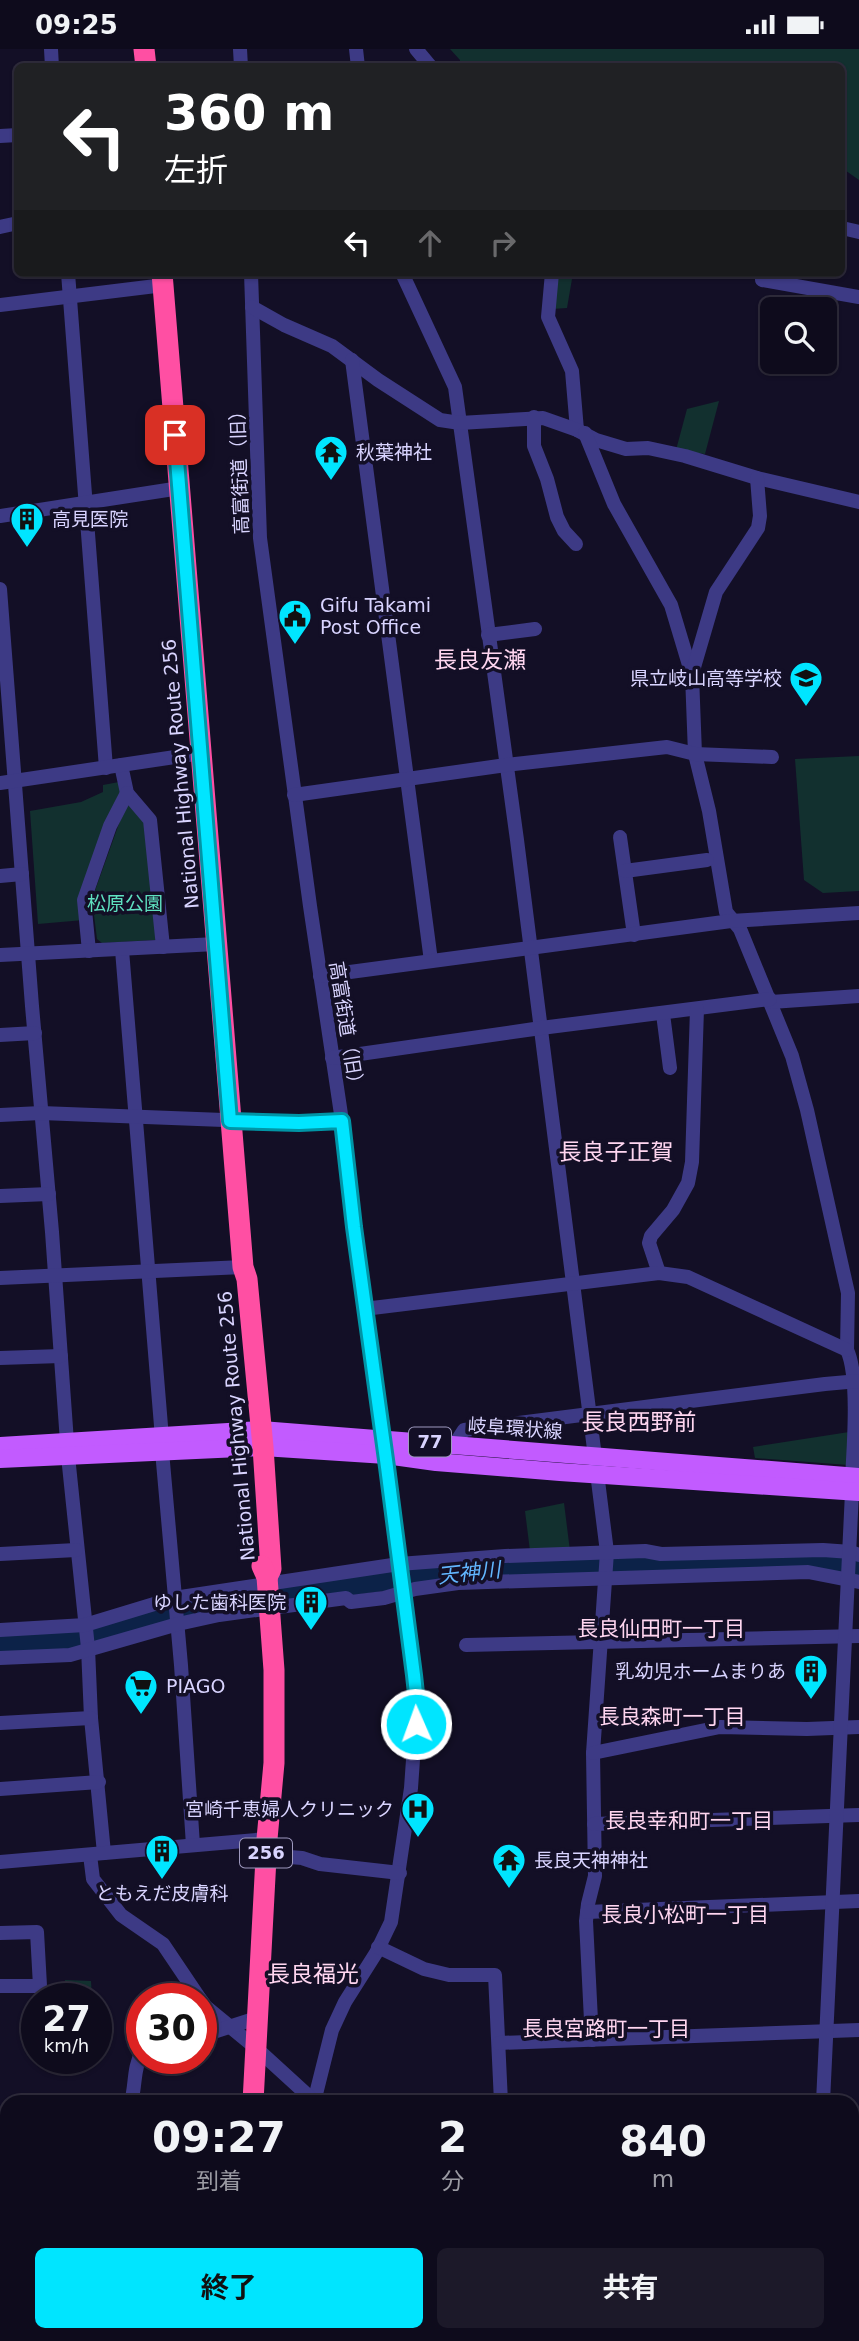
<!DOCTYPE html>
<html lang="ja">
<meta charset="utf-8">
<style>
body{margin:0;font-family:"DejaVu Sans","Noto Sans JP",sans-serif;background:#1c1929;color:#f1f3f6;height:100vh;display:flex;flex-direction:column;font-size:26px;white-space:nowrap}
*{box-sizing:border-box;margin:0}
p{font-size:23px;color:#9b9ba3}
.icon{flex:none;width:38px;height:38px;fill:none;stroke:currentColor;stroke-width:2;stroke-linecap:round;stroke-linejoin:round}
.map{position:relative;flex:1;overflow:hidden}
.drawer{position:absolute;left:0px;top:2046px;width:859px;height:247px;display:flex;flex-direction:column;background:#0e0b1c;border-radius:21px 21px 0 0;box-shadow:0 2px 5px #0004,0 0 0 2px #2e2b3b}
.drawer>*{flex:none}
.hud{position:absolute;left:14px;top:14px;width:831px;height:214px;border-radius:10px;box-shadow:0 2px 5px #0004,0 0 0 2px #2e2b3b;background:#202124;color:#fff;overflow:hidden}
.buttons{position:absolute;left:760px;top:248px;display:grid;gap:14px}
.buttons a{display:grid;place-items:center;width:77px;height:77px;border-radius:10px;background:#0e0b1c;box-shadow:0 2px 5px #0004,0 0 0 2px #2e2b3b;font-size:35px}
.speed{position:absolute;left:21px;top:1934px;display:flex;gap:14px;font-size:35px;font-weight:700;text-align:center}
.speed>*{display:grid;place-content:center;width:91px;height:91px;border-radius:50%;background:#0e0b1c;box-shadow:0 2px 5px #0004,0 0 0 2px #2e2b3b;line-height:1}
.speed small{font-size:18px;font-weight:400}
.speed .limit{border:10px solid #d22;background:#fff;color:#111}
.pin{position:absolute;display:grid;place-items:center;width:60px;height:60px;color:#fff;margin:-30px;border-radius:14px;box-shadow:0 4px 10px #0006}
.me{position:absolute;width:77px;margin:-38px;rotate:358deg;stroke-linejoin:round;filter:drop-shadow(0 0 5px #0008)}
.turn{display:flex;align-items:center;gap:24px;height:147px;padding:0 35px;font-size:32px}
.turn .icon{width:91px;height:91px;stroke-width:2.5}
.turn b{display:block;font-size:49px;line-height:60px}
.lanes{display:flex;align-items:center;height:66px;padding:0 35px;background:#0003;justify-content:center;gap:35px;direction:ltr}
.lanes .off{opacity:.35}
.eta{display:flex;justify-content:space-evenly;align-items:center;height:119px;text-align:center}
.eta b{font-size:42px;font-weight:700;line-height:49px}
.action{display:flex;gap:14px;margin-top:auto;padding:14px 35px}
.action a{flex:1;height:80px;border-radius:10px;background:#00e5ff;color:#111;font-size:28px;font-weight:700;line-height:80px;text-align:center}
.action a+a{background:#1c1929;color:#f1f3f6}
.status{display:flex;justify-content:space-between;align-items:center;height:49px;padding:0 35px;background:#0e0b1c;direction:ltr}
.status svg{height:19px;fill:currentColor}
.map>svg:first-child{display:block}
.green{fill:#12302f}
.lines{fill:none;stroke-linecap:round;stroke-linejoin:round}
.river{stroke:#0c2248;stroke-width:21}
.minor{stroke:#3d3a85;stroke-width:14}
.major{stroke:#c25bff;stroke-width:18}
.highway{stroke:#ff4fa3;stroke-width:21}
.route-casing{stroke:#0095a6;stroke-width:18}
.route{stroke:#00e5ff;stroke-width:12}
.labels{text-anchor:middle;stroke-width:7;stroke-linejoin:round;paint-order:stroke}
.shield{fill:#130f26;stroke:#9e99be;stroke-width:2}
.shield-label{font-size:18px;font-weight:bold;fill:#d9d4ff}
.poi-label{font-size:19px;fill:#d9d4ff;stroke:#130f26;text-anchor:start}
.street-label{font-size:19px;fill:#d9d4ff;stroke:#130f26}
.park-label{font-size:19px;fill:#5fe0c0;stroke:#130f26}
.water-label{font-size:21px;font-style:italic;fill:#62b6ff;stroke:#130f26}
.neighbourhood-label{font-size:21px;fill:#ffd6f0;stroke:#130f26}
.quarter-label{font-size:23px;fill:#ffd6f0;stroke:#130f26}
</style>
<div class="status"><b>09:25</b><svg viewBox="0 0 49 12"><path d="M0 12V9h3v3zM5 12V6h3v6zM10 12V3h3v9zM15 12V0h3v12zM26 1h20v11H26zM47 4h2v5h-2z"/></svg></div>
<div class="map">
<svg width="859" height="2292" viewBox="0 0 859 2292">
<rect width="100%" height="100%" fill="#130f26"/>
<g class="green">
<polygon points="450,0 859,0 859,131 842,119 842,18 460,18 460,11"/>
<polygon points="548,224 575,224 572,230 567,259 552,260"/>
<polygon points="719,352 705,405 676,401 687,360"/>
<polygon points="859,707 859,842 823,844 804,831 795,710"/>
<polygon points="119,733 122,745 84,871 38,875 30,762 81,753 103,743 103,736"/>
<polygon points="131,754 153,777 159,873 155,891 102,894 97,890 92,850 126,755"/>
<polygon points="849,1383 848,1416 755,1409 753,1398"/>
<polygon points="564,1454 570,1502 530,1502 525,1462"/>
<polygon points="65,1931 91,1932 92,1949 65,1949"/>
</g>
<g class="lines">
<polyline class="river" points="0,1597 35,1596 99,1587 178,1565 290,1544 416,1527 494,1520 783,1511 824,1512 859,1521"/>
<g class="minor">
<polyline points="51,0 52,18"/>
<polyline points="240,0 241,18"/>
<polyline points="356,0 358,18"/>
<polyline points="416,0 431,18"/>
<polyline points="0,87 18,86"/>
<polyline points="0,178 18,174"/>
<polyline points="842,179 859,183"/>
<polyline points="68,224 106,719"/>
<polyline points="251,224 260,489 310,857 342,1072 354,1178 386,1406 417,1654 411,1739 391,1873 376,1904 345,1953 332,1981 314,2053"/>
<polyline points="402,224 455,338 517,791 607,1503 593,1704 595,1827 588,1855 586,1872 592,1991"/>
<polyline points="552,224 548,268 572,322 577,381"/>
<polyline points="763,224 762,231 859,248"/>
<polyline points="0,256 164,236"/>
<polyline points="252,258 284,276 332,297 378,331 440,371 460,374 543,369 577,381 596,391 626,400 648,399 685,407 757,429 859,453"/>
<polyline points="352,311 431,912"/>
<polyline points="534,368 534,397 547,430 557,468 564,482 576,495"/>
<path d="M585,384L614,455L671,556L692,626L695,705L709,762L726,863L740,880L792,1007L807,1061L843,1222L848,1244L847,1301C859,1326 854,1396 852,1428"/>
<polyline points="0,467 180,439"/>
<polyline points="0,540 32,957 52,1183 68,1407 88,1599 91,1669 104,1804"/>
<polyline points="488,586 535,580"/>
<polyline points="692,625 716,543 758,479 760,467 757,429"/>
<polyline points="121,716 127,744 150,771 163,898"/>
<polyline points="0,734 202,704"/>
<polyline points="294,746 506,716 667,698 695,705 772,708"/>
<polyline points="620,788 634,886"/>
<polyline points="625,822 707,811"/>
<polyline points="0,827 22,825"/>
<polyline points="122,901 162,1389"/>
<polyline points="89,902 84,851 110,777 127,744"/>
<polyline points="0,906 216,895"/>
<polyline points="320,927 731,872 859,864"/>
<polyline points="771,953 859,947"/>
<polyline points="663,965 670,1019"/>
<polyline points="0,986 35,984"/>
<polyline points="332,1009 541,979 770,950"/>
<polyline points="0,1066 41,1064 299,1074 342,1072"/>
<polyline points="0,1147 49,1145"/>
<polyline points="659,1224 649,1194 651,1187 673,1161 688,1134 692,1113 697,960"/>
<polyline points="0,1229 243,1218"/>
<polyline points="364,1260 659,1224 688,1228 847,1301"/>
<polyline points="0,1309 61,1307"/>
<polyline points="455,1395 464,1381 825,1335 859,1332"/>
<polyline points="162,1402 181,1616 193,1796"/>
<polyline points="0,1505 76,1501"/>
<polyline points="0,1581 85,1576 174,1549 399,1515 505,1507 645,1502 661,1505 823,1501 851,1503 859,1506"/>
<polyline points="466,1596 859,1587"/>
<polyline points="0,1609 70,1606 178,1575 219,1566 346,1549 351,1553 384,1549 415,1540 458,1534 808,1523 859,1533"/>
<polyline points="0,1674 91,1669"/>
<polyline points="593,1704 720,1678 807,1680 859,1678"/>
<polyline points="0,1740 99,1733"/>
<polyline points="594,1775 859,1766"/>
<polyline points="90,1806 93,1830 121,1866 163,1895 200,1950"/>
<polyline points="266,1806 302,1809 320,1815 400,1824"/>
<polyline points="0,1813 267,1790"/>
<polyline points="587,1863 859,1852"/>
<polyline points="0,1884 37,1883 40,1937 0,1937"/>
<polyline points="378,1898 424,1920 449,1926 495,1926 501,2053"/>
<polyline points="201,1951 206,1958 256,1999 314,2052"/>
<polyline points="201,1987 257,1969"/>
<polyline points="499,1994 859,1981"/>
<path d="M131,2053C136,2036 133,2019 142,2003"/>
<polyline points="823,2053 852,1443"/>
<polyline points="852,2076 859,2076"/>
<polyline points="0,2099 7,2098"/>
<polyline points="852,2179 859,2179"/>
<polyline points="0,2193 7,2193"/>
<polyline points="0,2253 7,2253"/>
<polyline points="329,2286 330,2292"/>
<polyline points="494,2286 494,2292"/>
<polyline points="81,2292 81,2286"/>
<polyline points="809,2292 810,2286"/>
</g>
<g class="major">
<polyline points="0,1397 261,1381 859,1428"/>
<polyline points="0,1410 263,1398 386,1406 436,1413 560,1423 859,1443"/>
</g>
<g class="highway">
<polyline points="144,0 146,18"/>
<polyline points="162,224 243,1218 247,1230 263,1398 271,1520 267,1528"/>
<polyline points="253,2053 267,1790 274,1714 274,1621 267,1528 262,1517"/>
<polyline points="239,2292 239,2286"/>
</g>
</g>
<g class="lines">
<defs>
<polyline id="route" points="175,386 230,1072 299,1074 342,1072 354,1178 387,1418 414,1626 417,1654 416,1675"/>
</defs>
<use href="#route" class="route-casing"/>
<use href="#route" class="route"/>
</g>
<defs>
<symbol id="temple-pin" viewBox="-11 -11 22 30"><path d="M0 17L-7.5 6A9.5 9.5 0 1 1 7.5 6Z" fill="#00e5ff" stroke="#130f26"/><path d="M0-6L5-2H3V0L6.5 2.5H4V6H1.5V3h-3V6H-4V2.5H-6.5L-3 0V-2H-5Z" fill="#111"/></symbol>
<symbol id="building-pin" viewBox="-11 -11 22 30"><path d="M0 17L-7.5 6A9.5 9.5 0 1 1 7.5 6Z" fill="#00e5ff" stroke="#130f26"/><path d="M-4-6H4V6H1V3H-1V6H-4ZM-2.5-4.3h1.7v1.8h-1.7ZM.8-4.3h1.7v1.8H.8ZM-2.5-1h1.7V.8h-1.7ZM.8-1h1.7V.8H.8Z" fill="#111"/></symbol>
<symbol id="civic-pin" viewBox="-11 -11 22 30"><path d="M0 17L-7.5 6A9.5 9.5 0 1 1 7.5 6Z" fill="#00e5ff" stroke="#130f26"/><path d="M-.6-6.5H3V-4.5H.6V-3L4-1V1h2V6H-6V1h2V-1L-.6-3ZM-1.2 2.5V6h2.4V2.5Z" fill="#111"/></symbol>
<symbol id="school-pin" viewBox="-11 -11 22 30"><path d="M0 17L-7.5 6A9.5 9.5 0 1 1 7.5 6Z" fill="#00e5ff" stroke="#130f26"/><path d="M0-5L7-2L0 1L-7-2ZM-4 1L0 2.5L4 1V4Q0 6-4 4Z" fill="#111"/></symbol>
<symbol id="supermarket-pin" viewBox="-11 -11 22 30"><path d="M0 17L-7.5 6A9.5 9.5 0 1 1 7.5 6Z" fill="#00e5ff" stroke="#130f26"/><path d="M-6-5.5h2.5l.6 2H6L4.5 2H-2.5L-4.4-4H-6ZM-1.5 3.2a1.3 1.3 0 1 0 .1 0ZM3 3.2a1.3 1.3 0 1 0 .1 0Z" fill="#111"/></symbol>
<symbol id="hospital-pin" viewBox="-11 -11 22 30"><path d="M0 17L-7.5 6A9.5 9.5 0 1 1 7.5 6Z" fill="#00e5ff" stroke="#130f26"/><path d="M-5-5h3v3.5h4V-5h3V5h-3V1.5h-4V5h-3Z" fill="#111"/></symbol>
</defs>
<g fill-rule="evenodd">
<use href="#temple-pin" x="312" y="384" width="38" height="52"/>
<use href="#building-pin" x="8" y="451" width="38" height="52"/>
<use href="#civic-pin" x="276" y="548" width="38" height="52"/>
<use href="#school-pin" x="787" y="610" width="38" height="52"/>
<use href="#building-pin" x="292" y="1534" width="38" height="52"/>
<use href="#building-pin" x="792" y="1603" width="38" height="52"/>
<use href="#supermarket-pin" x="122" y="1618" width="38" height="52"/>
<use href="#hospital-pin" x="399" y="1741" width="38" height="52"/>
<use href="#building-pin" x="143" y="1783" width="38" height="52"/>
<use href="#temple-pin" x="490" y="1792" width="38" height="52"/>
</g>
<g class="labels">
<g class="shield">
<rect x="409" y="1378.5" width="42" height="29" rx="5"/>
<rect x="240" y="1789.5" width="52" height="29" rx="5"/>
</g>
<g class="shield-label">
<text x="430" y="1399">77</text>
<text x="266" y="1810">256</text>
</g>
<g class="poi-label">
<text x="356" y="410">秋葉神社</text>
<text x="52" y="477">高見医院</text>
<text x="320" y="563">Gifu Takami<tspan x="320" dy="22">Post Office</tspan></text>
<text x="782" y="636" text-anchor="end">県立岐山高等学校</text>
<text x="286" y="1560" text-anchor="end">ゆした歯科医院</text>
<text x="786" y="1629" text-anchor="end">乳幼児ホームまりあ</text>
<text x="166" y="1644">PIAGO</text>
<text x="394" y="1767" text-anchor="end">宮崎千恵婦人クリニック</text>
<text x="534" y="1818">長良天神神社</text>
<text x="162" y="1851" text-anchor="middle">ともえだ皮膚科</text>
</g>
<g class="street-label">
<text transform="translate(239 419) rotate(-92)" y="7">高富街道（旧）</text>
<text transform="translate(180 725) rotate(-95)" y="7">National Highway Route 256</text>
<text transform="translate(347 978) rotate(81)" y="7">高富街道（旧）</text>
<text transform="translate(236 1377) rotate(-95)" y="7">National Highway Route 256</text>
<text transform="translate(515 1379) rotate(4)" y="7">岐阜環状線</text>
</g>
<g class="park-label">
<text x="125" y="861">松原公園</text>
</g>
<g class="water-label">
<text transform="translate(469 1524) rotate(-6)" y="7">天神川</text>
</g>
<g class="neighbourhood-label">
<text x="661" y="1587">長良仙田町一丁目</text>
<text x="672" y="1675">長良森町一丁目</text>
<text x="689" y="1779">長良幸和町一丁目</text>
<text x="685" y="1873">長良小松町一丁目</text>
<text x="606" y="1987">長良宮路町一丁目</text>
</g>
<g class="quarter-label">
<text x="480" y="619">長良友瀬</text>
<text x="616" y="1111">長良子正賀</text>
<text x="639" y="1381">長良西野前</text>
<text x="313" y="1933">長良福光</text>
</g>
</g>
</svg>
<div class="buttons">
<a><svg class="icon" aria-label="search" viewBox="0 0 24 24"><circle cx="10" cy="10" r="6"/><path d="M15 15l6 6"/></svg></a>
</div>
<div class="speed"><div>27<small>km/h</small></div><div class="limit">30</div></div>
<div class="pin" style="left:175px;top:386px;background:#d93025"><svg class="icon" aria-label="arrive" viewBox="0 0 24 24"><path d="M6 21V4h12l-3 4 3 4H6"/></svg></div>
<svg class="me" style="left:416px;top:1675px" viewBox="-20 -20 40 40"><circle r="17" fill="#00e5ff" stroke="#fff" stroke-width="3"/><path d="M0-11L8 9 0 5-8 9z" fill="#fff"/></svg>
<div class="hud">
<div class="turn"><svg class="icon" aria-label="left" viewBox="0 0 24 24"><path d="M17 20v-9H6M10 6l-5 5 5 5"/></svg><div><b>360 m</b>左折</div></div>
<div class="lanes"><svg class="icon" aria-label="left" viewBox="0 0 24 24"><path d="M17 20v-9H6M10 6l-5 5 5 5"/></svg><svg class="icon off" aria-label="ahead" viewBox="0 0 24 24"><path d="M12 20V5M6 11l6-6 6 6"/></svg><svg class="icon off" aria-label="right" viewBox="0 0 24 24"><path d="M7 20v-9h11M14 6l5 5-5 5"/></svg></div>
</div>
<section class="drawer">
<div class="eta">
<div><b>09:27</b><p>到着</p></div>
<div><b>2</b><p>分</p></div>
<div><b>840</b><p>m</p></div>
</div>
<div class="action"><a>終了</a><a>共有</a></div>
</section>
</div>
